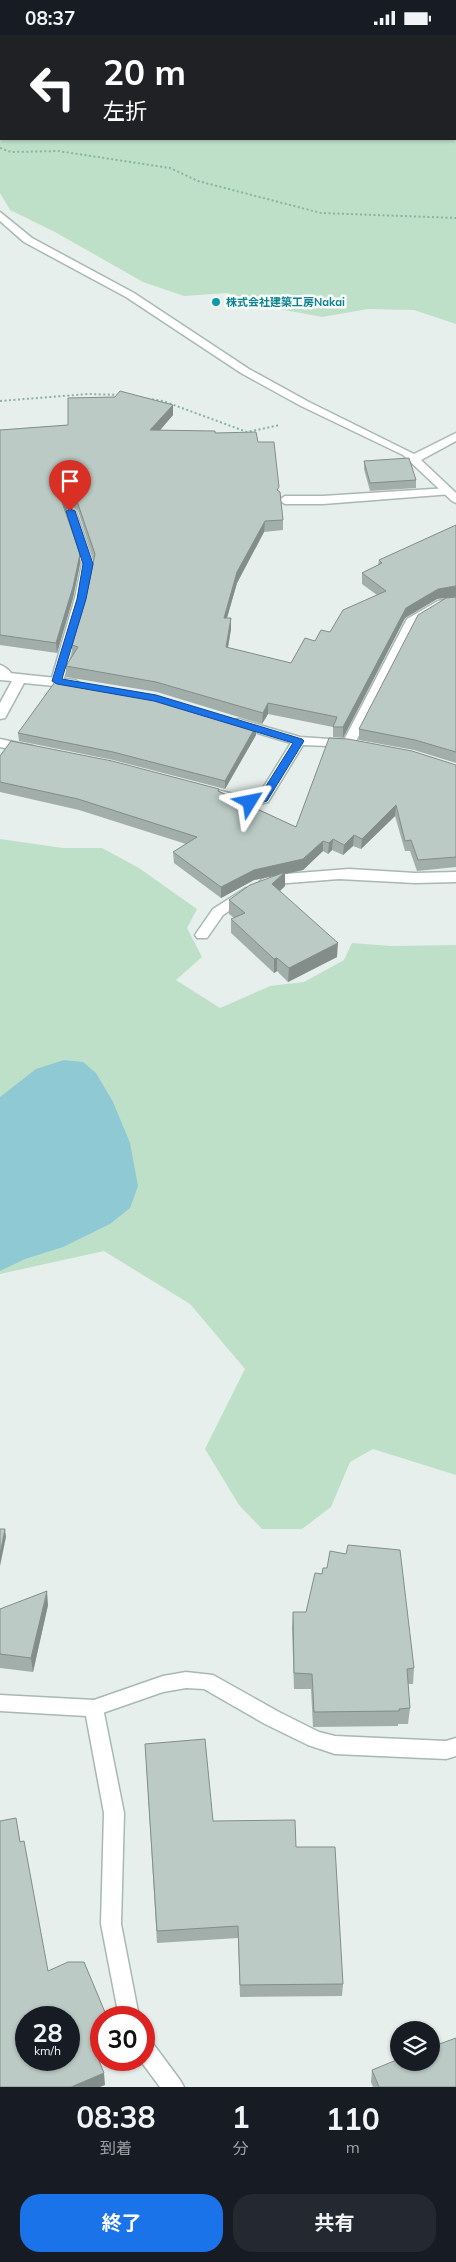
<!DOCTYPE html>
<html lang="ja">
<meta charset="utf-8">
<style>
body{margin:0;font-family:Mulish,"Noto Sans JP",sans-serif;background:#242831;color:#f1f3f6;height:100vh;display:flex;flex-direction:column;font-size:19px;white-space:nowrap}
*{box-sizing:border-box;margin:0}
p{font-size:16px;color:#9ea1a6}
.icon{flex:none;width:28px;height:28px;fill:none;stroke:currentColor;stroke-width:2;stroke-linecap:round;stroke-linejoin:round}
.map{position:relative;height:2052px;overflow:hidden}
.side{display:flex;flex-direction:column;background:#171b24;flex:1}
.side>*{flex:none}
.guide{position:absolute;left:0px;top:0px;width:456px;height:105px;box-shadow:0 1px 4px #0004;background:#202124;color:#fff;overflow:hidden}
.controls{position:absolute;left:390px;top:1986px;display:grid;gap:10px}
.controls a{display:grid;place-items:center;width:50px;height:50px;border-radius:50%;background:#171b24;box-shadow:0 1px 4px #0004;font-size:25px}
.speed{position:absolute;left:15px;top:1971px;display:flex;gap:10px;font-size:25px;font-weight:700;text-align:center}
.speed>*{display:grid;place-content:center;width:65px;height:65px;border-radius:50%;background:#171b24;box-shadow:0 1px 4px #0004;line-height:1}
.speed small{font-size:12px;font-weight:400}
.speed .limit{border:8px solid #d22;background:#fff;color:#111}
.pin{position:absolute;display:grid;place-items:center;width:42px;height:42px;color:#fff;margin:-51px -21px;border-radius:50% 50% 50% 0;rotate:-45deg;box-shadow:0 0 5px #0007}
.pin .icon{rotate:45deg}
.me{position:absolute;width:55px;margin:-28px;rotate:55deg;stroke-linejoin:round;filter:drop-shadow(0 0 4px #0008)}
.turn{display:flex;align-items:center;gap:18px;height:105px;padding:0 20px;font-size:22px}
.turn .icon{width:65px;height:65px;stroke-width:2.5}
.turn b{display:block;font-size:35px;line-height:42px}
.eta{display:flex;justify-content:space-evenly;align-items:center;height:85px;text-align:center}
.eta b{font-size:30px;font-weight:700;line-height:35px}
.action{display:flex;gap:10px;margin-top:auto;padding:10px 20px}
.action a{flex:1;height:58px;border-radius:20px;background:#1a73e8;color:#fff;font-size:20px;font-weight:700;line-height:58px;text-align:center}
.action a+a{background:#242831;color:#f1f3f6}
.status{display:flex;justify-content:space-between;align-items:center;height:35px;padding:0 25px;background:#171b24;direction:ltr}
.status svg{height:14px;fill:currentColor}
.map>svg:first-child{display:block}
.green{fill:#bfe0c8}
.water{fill:#8ec9d4}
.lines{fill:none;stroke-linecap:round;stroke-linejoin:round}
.lane-casing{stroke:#a8b8b2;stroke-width:3}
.street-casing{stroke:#a8b8b2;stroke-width:3}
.path{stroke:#86b3a5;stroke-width:2;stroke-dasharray:2 2.5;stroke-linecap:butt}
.lane{fill:#fff;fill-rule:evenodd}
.street{fill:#fff;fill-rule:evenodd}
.wall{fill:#a1aea9}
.shaded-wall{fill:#838d89}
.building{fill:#bbcac4;stroke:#838d89;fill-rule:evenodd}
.route{fill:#1a73e8;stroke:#114b97}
.culture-dot{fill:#0f9aa8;stroke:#f7fbf9;stroke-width:2}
.labels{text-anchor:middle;stroke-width:5;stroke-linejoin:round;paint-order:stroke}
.far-culture-label{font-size:11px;font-weight:bold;fill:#0d838f;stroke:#f7fbf9;text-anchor:start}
</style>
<div class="status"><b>08:37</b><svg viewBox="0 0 49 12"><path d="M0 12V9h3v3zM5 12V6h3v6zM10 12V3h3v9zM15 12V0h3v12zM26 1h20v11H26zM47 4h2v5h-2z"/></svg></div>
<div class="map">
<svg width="456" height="2052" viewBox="0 0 456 2052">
<rect width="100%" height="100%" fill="#e6efeb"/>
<g class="green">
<polygon points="0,0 168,0 1,1 1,104 455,104 456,64 456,289 414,275 368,274 322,282 274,273 227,258 184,261 143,247 55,197 10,175 0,158"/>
<polygon points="0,804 63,813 102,813 139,833 197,874 187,893 202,922 176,945 220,973 270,951 304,947 344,925 352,908 391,911 456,910 456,1440 373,1414 350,1427 331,1472 302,1494 262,1494 239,1470 205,1414 245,1334 190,1269 104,1216 0,1239"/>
</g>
<polygon class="water" points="64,1025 83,1027 96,1038 113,1067 130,1108 138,1151 130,1173 110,1189 63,1212 25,1224 0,1236 0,1062 36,1034"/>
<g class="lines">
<defs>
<g id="lane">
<polygon points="448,453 452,455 454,457 452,459 323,469 285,469 279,465 285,461 323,461"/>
<polygon points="70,473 76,477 94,529 87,563 63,646 57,650 51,646 75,563 82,529 64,477"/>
<path d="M0,630C6,632 10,636 13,641L12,644L7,645L0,641Z"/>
<polygon points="349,834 415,838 456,837 456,847 415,848 339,844 275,849 266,853 261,851 259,848 261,845 272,840"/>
<polygon points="246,853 251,855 253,858 251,861 223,880 207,903 197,903 195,900 213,874"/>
<polygon points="186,1637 213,1640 279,1677 319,1697 335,1701 446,1706 456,1703 456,1721 446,1724 335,1719 308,1710 265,1689 204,1654 186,1653 163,1657 94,1681 87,1679 85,1673 87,1667 94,1665 163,1641"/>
</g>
<g id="street">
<polygon points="0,177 32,203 134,258 249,334 309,367 414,419 456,398 456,406 421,425 456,458 456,468 452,466 403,420 301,371 241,338 126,262 24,207 0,186"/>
<polygon points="456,563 456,571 445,572 416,589 353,712 303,710 268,767 250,771 208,761 206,758 213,754 250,763 258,761 291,708 234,691 232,688 234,685 239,684 300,702 344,705 407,584 438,566"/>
<polygon points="0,637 75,645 81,649 75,653 24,648 5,683 0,684 0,668 12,646 0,645"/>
<polygon points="0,704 33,711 35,714 28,718 0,712"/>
<polygon points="0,1660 94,1665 101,1667 103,1673 124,1778 121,1889 139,1982 119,1982 101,1889 104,1778 86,1681 0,1676"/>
<polygon points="144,2003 151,2006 180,2045 184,2052 160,2052 140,2025 144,2025"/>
</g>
</defs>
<use href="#lane" class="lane-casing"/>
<use href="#street" class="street-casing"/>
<g class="path">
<polyline points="0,113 11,117 58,116 170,133 198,146 321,178 456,183"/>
<polyline points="143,363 163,366 247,397 280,390"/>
<polyline points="0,366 88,359 120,360"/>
</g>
<use href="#lane" class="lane"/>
<use href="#street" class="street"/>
</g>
<g class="wall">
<polygon points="300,0 456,0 456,45 455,45 455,1 300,1"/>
<polygon points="173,370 173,380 159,395 215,398 258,407 279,457 283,485 283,495 264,497 237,548 227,583 231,583 231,594 228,613 291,628 315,606 330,597 377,560 362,549 362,538 378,530 379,525 437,564 405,583 343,703 333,702 333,692 268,679 262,689 157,657 66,642 66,631 72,621 72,610 88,553 94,525 78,476 71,471 65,476 80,519 80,529 73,563 57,618 0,610 0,395 68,390"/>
<polygon points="364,426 416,445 416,453 370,456 364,434"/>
<polygon points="456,562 456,728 414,715 359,705 359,694"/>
<polygon points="18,698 256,700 225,754 113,725 19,706"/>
<polygon points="0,721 219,754 219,756 296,792 456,730 456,832 417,836 410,816 405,816 395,781 361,814 353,811 343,820 332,815 328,819 323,816 303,835 285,839 285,851 280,856 337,922 288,947 277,936 274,938 231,898 231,884 234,883 229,879 229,865 275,841 254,845 221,863 174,828 173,817 186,809 79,775 0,757"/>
<polygon points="48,1570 33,1637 0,1633 0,1574"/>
<polygon points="293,1577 414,1633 413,1649 408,1649 410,1673 408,1689 398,1689 398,1691 313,1692 311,1654 294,1654 292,1593"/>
<polygon points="145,1709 213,1786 296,1812 343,1949 342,1961 240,1962 238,1903 157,1908"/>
<polygon points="372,2035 456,2052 373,2052 371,2047"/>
</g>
<g class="shaded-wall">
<polygon points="455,31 456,31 455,45"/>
<polygon points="173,370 173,380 151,406 150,395"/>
<polygon points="70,461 71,471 62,478 62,467"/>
<polygon points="265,486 264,497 237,548 224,593 224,583 237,537"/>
<polygon points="80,519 80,529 73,563 57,618 56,608"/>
<polygon points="456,551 456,562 437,564 405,583 343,703 343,692 406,573 438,554"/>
<polygon points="231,583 231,594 226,623 226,612"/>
<polygon points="268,668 268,679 262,689 263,678"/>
<polygon points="256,691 256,700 225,754 225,746"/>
<polygon points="396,770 395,781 361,814 362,804"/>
<polygon points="354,800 353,811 343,820 344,810"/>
<polygon points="333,804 332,815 328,819 329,808"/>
<polygon points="323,806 323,816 303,835 285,839 285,851 272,863 272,849 283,839 254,845 221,863 221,852 254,835"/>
<polygon points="338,908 337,922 288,947 289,933"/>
<polygon points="277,923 277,936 274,938 274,924"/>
<polygon points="5,1494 6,1502 0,1531 0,1519"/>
<polygon points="47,1556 48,1570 33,1637 31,1623"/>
<polygon points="101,1998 101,2010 91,2015 90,2003"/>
<polygon points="104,2038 105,2050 100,2052 71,2052"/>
</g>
<g class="building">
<polygon points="312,0 456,0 456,31 455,31 455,1 336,1 333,0 331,1 315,1"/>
<polygon points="120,356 173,370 150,395 215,396 215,398 256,397 258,407 274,407 279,452 277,455 280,457 283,485 265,486 237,537 224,583 231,583 226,612 291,628 305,603 315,606 321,595 330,597 343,575 386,556 362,538 382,528 379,525 456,490 456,551 438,554 406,573 343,692 333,692 337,682 268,668 263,678 156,647 66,631 78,612 72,610 88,553 95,519 77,466 70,461 62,467 80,519 73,552 56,608 0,600 0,395 68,390 68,363 115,362"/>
<polygon points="409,423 416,445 370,448 364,426"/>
<polygon points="456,562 456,717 415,705 359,694 418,580 446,563"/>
<polygon points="57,644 153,660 256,691 225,746 113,717 18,698"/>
<polygon points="329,703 348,704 412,716 456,730 456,822 418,825 411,805 405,806 396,770 362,804 354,800 344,810 333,804 329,808 323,806 303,824 254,835 221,852 173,817 197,802 78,764 0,747 0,721 11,706 112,726 219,754 218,756 296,792"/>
<polygon points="285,837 272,849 338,908 289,933 277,923 274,924 231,884 245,878 229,865 250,850"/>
<polygon points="0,1494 5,1494 0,1519"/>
<polygon points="348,1510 400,1515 414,1633 407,1634 410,1673 399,1674 399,1676 314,1677 312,1639 294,1638 293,1577 306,1577 315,1538 322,1539 323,1533 327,1533 330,1516 346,1519"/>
<polygon points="47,1556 31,1623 0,1619 0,1574"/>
<polygon points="205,1704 213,1786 295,1785 296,1812 335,1812 343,1949 240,1950 238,1891 157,1896 145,1709"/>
<path d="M16,1783L20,1807L24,1806L48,1936L68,1927H84L107,1982H101V1998L90,2003L104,2038L71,2052H0V1786ZM26,1982H69V2025H26Z"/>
<polygon points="456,2003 456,2052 379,2052 372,2035 399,2024 399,2028 431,2028 431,2012"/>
</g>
<polygon class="route" points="70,474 75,476 93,529 86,564 62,644 156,660 302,704 304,706 267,766 250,771 245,767 247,765 259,762 293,708 154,666 57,649 52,646 77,564 83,529 66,476"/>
<circle class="culture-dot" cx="216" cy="267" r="5"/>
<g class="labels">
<g class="far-culture-label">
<text x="226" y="271">株式会社建築工房Nakai</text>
</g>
</g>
</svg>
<div class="controls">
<a><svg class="icon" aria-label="layers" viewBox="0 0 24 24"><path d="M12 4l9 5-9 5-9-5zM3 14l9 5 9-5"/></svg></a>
</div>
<div class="speed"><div>28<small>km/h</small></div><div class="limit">30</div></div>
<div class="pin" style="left:70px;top:476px;background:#d93025"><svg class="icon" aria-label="arrive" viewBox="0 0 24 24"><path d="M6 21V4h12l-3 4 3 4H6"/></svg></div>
<svg class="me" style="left:250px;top:767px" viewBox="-20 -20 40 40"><path d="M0-17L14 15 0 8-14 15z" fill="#1a73e8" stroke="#fff" stroke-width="4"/></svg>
<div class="guide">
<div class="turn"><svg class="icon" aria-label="left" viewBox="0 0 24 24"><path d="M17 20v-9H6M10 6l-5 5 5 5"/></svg><div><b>20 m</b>左折</div></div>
</div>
</div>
<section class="side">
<div class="eta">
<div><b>08:38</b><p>到着</p></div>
<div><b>1</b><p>分</p></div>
<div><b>110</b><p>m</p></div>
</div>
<div class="action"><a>終了</a><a>共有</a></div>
</section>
